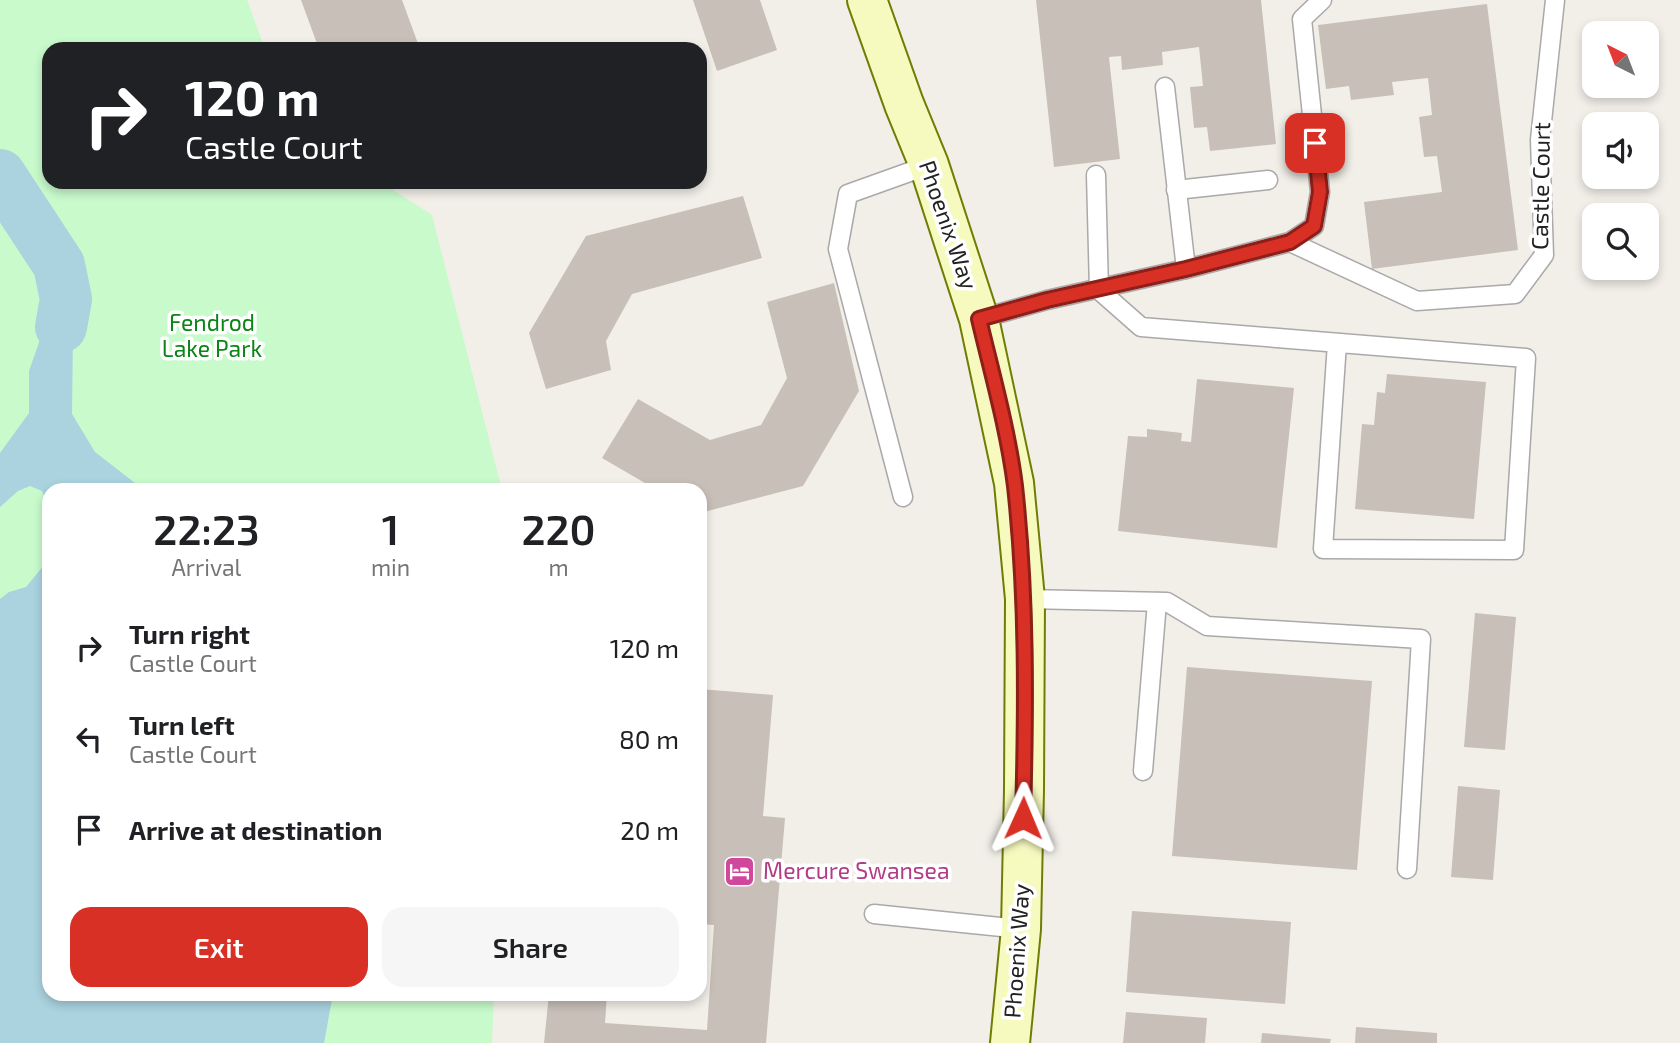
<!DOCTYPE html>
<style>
body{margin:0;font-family:"Exo 2",sans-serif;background:#f6f6f6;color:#202124;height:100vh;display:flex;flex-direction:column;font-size:26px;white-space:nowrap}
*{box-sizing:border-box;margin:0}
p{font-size:23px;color:#757577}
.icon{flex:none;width:38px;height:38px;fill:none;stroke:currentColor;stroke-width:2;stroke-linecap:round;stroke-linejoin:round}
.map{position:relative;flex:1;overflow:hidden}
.panel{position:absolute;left:42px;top:483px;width:665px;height:518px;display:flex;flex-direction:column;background:#fff;border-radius:21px;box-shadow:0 4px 10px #0003}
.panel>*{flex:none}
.banner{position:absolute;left:42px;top:42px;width:665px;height:147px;border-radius:21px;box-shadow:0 4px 10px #0003;background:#202124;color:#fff;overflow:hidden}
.needle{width:46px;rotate:318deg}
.buttons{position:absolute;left:1582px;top:21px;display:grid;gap:14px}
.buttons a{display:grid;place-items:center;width:77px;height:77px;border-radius:14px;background:#fff;box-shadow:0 4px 10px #0003;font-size:35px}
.pin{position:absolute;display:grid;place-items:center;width:60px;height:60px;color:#fff;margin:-30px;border-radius:14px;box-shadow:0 4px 10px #0006}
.me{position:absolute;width:77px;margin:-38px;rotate:1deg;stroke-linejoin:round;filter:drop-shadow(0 0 5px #0008)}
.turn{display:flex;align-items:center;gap:24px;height:147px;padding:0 28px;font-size:32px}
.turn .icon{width:91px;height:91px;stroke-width:2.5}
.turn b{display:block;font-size:49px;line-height:60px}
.eta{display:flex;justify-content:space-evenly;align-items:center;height:119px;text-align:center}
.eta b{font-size:42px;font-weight:600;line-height:49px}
.button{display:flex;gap:14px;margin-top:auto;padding:14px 28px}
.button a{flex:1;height:80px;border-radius:21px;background:#d93025;color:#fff;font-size:28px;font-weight:600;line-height:80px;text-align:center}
.button a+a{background:#f6f6f6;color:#202124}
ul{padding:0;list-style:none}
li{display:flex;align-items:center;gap:21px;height:91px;padding:0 28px}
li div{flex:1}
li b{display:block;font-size:26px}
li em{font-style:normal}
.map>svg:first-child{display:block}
.park{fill:#c8facc}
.water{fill:#aad3df}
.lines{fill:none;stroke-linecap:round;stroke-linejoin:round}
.river{stroke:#aad3df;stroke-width:52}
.building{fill:#c7bfb8}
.lane-casing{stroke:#a9a9a9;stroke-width:21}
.secondary-casing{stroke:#707d05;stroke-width:42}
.lane{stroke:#fff;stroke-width:18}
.secondary{stroke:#f7fabf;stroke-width:38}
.route-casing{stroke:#8d1f18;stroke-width:18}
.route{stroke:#d93025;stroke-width:12}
.labels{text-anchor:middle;stroke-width:7;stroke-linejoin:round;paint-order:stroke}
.street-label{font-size:23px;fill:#222;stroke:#fff}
.park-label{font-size:23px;fill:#0c8416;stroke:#fff}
.hotel-label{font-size:23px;fill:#b23c85;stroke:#fff;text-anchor:start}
</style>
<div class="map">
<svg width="1680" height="1043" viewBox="0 0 1680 1043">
<rect width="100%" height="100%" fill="#f2efe9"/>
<polygon class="park" points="0,0 247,0 265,49 49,49 49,182 381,182 432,215 502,490 49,490 49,994 494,994 492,1043 0,1043"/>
<g class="water">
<polygon points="61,327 73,333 72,414 95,452 144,490 49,490 49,507 42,491 30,486 18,491 0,507 0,453 29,413 29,371 42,334"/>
<polygon points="49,559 49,994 333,994 324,1043 0,1043 0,599 9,592 26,587"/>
</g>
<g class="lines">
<polyline class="river" points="0,175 59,265 66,299 61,327"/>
</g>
<g class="building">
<polygon points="301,0 402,0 420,49 319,49"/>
<polygon points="693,0 760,0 777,50 717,71"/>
<polygon points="1036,0 1261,0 1276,144 1210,151 1207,127 1194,128 1190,87 1203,86 1199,47 1162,52 1163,65 1122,70 1121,56 1109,57 1120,159 1054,167"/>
<polygon points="1487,4 1518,250 1372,269 1364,202 1442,192 1437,156 1424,157 1419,117 1432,115 1428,78 1392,82 1394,95 1351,100 1349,86 1326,89 1318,25"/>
<polygon points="743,196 762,258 632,294 606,341 611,370 546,389 529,333 586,236"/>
<polygon points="834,283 859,391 803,486 700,513 700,490 657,490 602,458 638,399 710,440 761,425 787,378 767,302"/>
<polygon points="1387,374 1486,382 1474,519 1355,509 1362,424 1374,425 1377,392 1385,393"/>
<polygon points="1197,379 1294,388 1277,548 1118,531 1128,436 1147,437 1147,429 1182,433 1181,441 1191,442"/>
<polygon points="1475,613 1516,617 1505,750 1464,747"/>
<polygon points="1187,667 1372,681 1357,870 1172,856"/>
<polygon points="700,689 773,695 763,816 785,818 766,1043 544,1043 549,994 607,994 605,1023 707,1030 714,925 700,924"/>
<polygon points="1458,786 1500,790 1493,880 1451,877"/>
<polygon points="1132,911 1291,922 1285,1004 1126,992"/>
<polygon points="1126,1012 1207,1018 1205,1043 1123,1043"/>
<polygon points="1356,1027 1437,1033 1437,1043 1355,1043"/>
<polygon points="1262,1033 1331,1039 1330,1043 1261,1043"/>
</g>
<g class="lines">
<defs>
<g id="lane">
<polyline points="1165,87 1186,269"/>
<polyline points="1096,175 1099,290 1141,327 1526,358 1514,550 1323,549 1337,343"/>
<polyline points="1176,190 1268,180"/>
<polyline points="1290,242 1417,301 1515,294 1544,255 1540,140 1555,0"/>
<polyline points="979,319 1047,300 1186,269 1290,242 1314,226 1320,192 1302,19 1322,0"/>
<polyline points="903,497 838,249 848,194 929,165"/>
<polyline points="1025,599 1167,602 1207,626 1421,639 1407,869"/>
<polyline points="1143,771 1157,602"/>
<polyline points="874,914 1021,929"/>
</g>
<polyline id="secondary" points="867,0 904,104 929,165 979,319 1014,483 1025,599 1024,790 1021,929 1010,1043"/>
</defs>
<use href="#lane" class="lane-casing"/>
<use href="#secondary" class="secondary-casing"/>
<use href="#lane" class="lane"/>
<use href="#secondary" class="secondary"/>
</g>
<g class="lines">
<defs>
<path id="route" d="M1023,818C1026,707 1027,596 1015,486C1008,430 992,374 979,319L1047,300L1186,269L1290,242L1314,226L1320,192L1315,143"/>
</defs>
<use href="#route" class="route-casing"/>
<use href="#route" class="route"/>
</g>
<defs>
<symbol id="hotel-square" viewBox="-11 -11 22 22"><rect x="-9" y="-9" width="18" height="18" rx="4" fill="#d1479c" stroke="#fff"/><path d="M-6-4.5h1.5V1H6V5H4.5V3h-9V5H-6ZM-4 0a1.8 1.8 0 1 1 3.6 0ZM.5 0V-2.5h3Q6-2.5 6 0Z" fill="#fff"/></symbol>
</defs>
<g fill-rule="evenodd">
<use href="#hotel-square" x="722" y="854" width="35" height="35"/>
</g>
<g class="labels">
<g class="street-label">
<text transform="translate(1541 186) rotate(-89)" y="8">Castle Court</text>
<text transform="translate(948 225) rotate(71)" y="8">Phoenix Way</text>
<text transform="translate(1017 951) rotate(-86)" y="8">Phoenix Way</text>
</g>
<g class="park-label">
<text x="212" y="331">Fendrod<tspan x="212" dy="26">Lake Park</tspan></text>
</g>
<g class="hotel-label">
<text x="763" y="879">Mercure Swansea</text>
</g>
</g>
</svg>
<div class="buttons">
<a><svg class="needle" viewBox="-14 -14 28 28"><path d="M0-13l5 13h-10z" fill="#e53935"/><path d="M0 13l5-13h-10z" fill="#757577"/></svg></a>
<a><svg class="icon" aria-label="sound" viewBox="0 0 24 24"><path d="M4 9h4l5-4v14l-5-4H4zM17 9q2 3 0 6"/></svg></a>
<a><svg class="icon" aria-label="search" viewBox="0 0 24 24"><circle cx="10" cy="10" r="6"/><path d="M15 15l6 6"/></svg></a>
</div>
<div class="pin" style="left:1315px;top:143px;background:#d93025"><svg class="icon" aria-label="arrive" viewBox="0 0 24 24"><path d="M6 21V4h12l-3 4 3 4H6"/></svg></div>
<svg class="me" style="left:1023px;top:818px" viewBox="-20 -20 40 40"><path d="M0-17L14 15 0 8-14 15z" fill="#d93025" stroke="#fff" stroke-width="4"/></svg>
<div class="banner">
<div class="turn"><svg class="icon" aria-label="right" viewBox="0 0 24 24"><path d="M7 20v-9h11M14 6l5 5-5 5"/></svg><div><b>120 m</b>Castle Court</div></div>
</div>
<section class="panel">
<div class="eta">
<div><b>22:23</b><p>Arrival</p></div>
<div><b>1</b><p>min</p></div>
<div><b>220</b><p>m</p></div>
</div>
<ul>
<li><svg class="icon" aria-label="right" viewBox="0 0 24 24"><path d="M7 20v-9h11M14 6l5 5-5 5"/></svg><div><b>Turn right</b><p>Castle Court</p></div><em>120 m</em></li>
<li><svg class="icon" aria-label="left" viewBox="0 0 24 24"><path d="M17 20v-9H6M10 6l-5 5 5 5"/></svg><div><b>Turn left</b><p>Castle Court</p></div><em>80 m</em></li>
<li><svg class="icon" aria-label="arrive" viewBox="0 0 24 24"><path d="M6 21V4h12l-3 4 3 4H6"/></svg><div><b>Arrive at destination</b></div><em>20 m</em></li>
</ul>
<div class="button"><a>Exit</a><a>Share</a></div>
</section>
</div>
